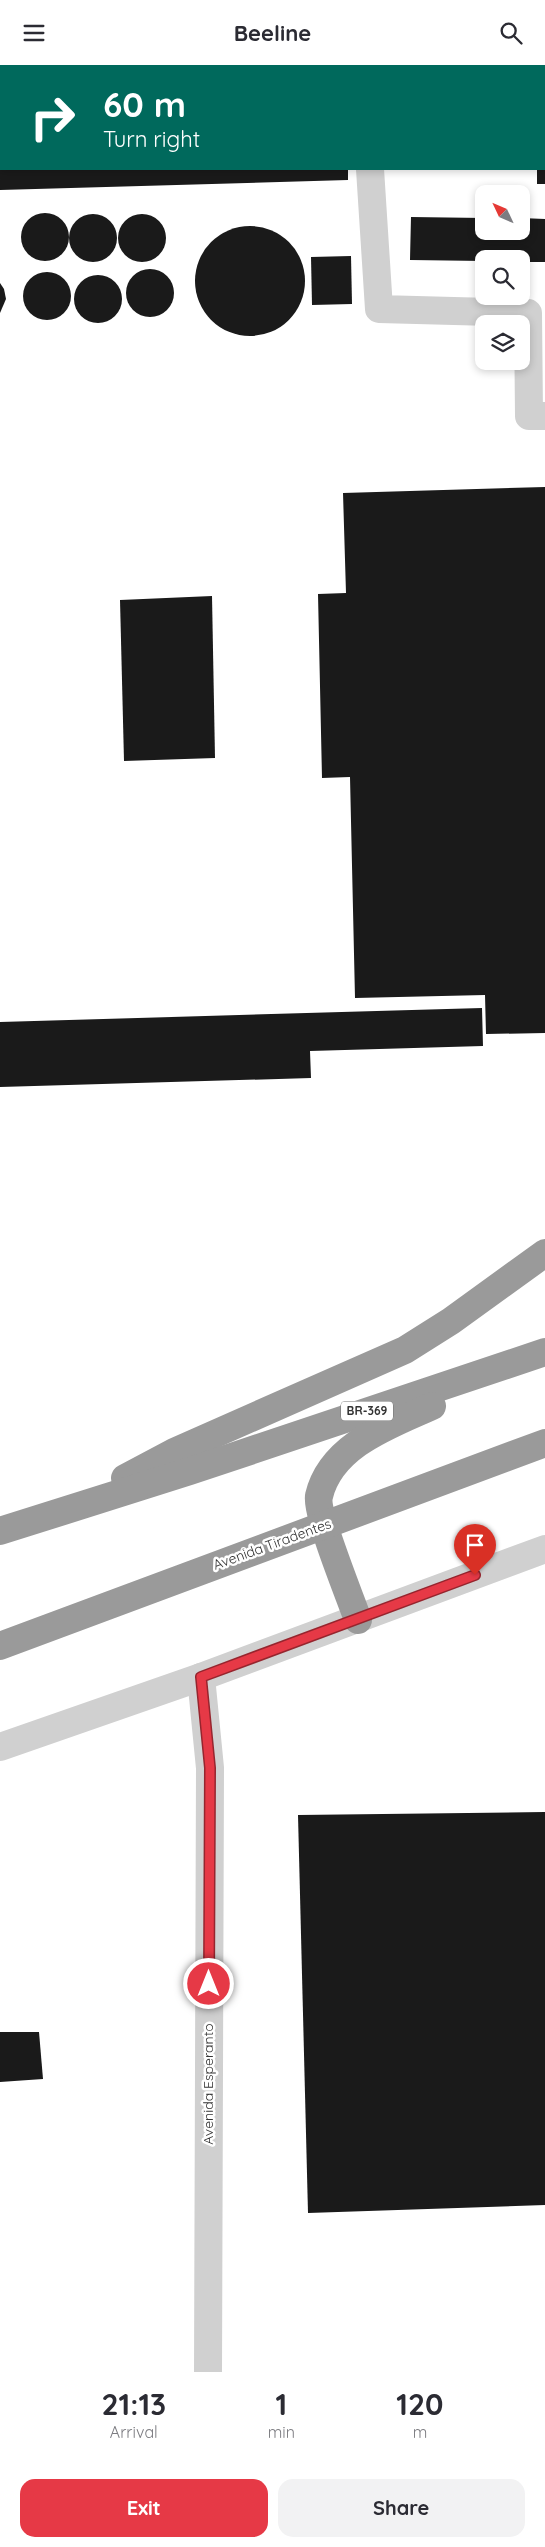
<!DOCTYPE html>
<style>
body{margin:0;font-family:Quicksand,sans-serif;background:#f2f2f3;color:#2b2b33;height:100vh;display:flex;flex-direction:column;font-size:19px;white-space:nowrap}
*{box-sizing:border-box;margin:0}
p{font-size:16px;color:#7c7c81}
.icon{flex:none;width:28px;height:28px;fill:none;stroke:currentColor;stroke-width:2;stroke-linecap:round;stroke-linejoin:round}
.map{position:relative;height:2307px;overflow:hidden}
.panel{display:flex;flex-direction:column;background:#fff;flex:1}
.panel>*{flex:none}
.top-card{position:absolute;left:0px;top:0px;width:545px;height:105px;box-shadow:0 2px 8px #0003;background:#00695c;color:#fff;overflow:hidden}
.needle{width:32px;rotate:314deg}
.buttons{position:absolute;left:475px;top:120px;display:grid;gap:10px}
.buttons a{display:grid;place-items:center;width:55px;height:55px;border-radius:10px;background:#fff;box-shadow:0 2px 8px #0003;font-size:25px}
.pin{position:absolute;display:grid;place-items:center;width:42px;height:42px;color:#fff;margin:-51px -21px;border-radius:50% 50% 50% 0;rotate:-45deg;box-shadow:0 0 5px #0007}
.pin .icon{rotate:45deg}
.me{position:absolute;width:55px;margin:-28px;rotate:0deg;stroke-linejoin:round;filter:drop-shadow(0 0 4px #0008)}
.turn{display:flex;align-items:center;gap:18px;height:105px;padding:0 20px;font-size:22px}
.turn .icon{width:65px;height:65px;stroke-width:2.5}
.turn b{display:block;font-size:35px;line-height:42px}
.eta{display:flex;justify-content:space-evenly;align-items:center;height:85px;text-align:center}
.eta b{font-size:30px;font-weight:700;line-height:35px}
.button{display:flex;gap:10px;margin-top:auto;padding:10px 20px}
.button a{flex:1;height:58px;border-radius:15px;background:#e63946;color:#fff;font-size:20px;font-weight:700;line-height:58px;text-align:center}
.button a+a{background:#f2f2f3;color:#2b2b33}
header{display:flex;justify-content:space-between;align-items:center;height:65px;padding:0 20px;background:#fff;font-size:22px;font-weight:700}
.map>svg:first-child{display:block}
.building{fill:#1a1a1a}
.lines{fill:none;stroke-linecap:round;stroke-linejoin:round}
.minor{stroke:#d0d0d0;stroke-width:28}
.highway{stroke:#9a9a9a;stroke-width:28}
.route-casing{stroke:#96252e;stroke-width:12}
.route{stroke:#e63946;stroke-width:9}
.labels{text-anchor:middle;stroke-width:5;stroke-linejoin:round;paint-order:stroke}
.shield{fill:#fff;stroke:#707070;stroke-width:1}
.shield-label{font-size:12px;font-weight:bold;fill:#333}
.street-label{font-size:14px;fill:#333;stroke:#fff}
</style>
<header><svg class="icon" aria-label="menu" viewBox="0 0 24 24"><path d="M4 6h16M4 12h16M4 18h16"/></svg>Beeline<svg class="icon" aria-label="search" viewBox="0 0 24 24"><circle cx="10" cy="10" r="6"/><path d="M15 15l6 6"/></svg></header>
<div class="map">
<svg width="545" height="2307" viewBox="0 0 545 2307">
<rect width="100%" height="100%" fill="#fff"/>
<g class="building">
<polygon points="0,104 348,104 348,115 0,125"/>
<rect x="537" y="104" width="8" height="15"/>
<circle cx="45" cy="172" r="24"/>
<circle cx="142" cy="173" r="24"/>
<circle cx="93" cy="173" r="24"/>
<polygon points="411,152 484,153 484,166 521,166 521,153 545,154 545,197 521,197 521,194 484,194 484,196 410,195"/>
<circle cx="250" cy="216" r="55"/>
<polygon points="351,191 352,239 312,240 311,192"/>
<circle cx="150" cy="228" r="24"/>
<circle cx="47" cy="231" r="24"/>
<circle cx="98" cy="234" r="24"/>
<polygon points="0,218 4,224 6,234 0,248"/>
<polygon points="545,422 545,968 486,969 485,930 355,933 350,712 322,713 318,529 346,528 343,428"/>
<polygon points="212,531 215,693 124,696 120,535"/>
<polygon points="482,943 483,981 310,986 311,1013 0,1022 0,957"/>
<polygon points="545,1747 545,2140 308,2148 298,1750"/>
<polygon points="0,1967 39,1967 43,2014 0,2017"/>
</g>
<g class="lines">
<g class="minor">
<polyline points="363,0 364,1"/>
<polyline points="370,104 379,244 528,248 529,351 545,351"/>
<polyline points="201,1612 210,1703 208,2307"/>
<polyline points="0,1682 201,1612 545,1484"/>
</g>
<g class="highway">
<polyline points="125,1413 174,1387 405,1285 451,1256 545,1188"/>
<polyline points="0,1466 190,1406 545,1287"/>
<path d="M358,1555C351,1534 315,1447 319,1431C331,1380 390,1360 432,1341"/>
<polyline points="0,1581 545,1378"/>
</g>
</g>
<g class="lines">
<defs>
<polyline id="route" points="209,1919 210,1703 201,1612 475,1510"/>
</defs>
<use href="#route" class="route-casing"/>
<use href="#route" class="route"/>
</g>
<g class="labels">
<rect class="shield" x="341" y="1336.5" width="52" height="19" rx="4"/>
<g class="shield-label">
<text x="367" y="1350">BR-369</text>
</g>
<g class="street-label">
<text transform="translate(272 1479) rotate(-20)" y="5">Avenida Tiradentes</text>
<text transform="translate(208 2019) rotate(-90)" y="5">Avenida Esperanto</text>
</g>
</g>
</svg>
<div class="buttons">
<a><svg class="needle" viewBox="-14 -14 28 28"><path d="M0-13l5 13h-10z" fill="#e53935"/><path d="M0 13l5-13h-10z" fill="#7c7c81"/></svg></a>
<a><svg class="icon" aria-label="search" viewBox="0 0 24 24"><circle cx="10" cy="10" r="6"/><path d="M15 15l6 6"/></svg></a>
<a><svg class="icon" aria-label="layers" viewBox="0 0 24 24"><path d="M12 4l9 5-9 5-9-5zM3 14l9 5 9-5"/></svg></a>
</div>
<div class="pin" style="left:475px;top:1510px;background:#d93025"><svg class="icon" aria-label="arrive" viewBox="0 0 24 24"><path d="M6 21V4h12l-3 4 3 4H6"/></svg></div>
<svg class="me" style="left:209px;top:1919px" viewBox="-20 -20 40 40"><circle r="17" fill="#e63946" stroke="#fff" stroke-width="3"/><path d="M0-11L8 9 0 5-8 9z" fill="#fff"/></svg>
<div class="top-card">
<div class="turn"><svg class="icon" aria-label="right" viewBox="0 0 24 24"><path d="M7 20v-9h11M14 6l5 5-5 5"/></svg><div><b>60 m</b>Turn right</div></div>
</div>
</div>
<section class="panel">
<div class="eta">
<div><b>21:13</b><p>Arrival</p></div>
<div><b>1</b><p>min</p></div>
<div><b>120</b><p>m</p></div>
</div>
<div class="button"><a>Exit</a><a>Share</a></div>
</section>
